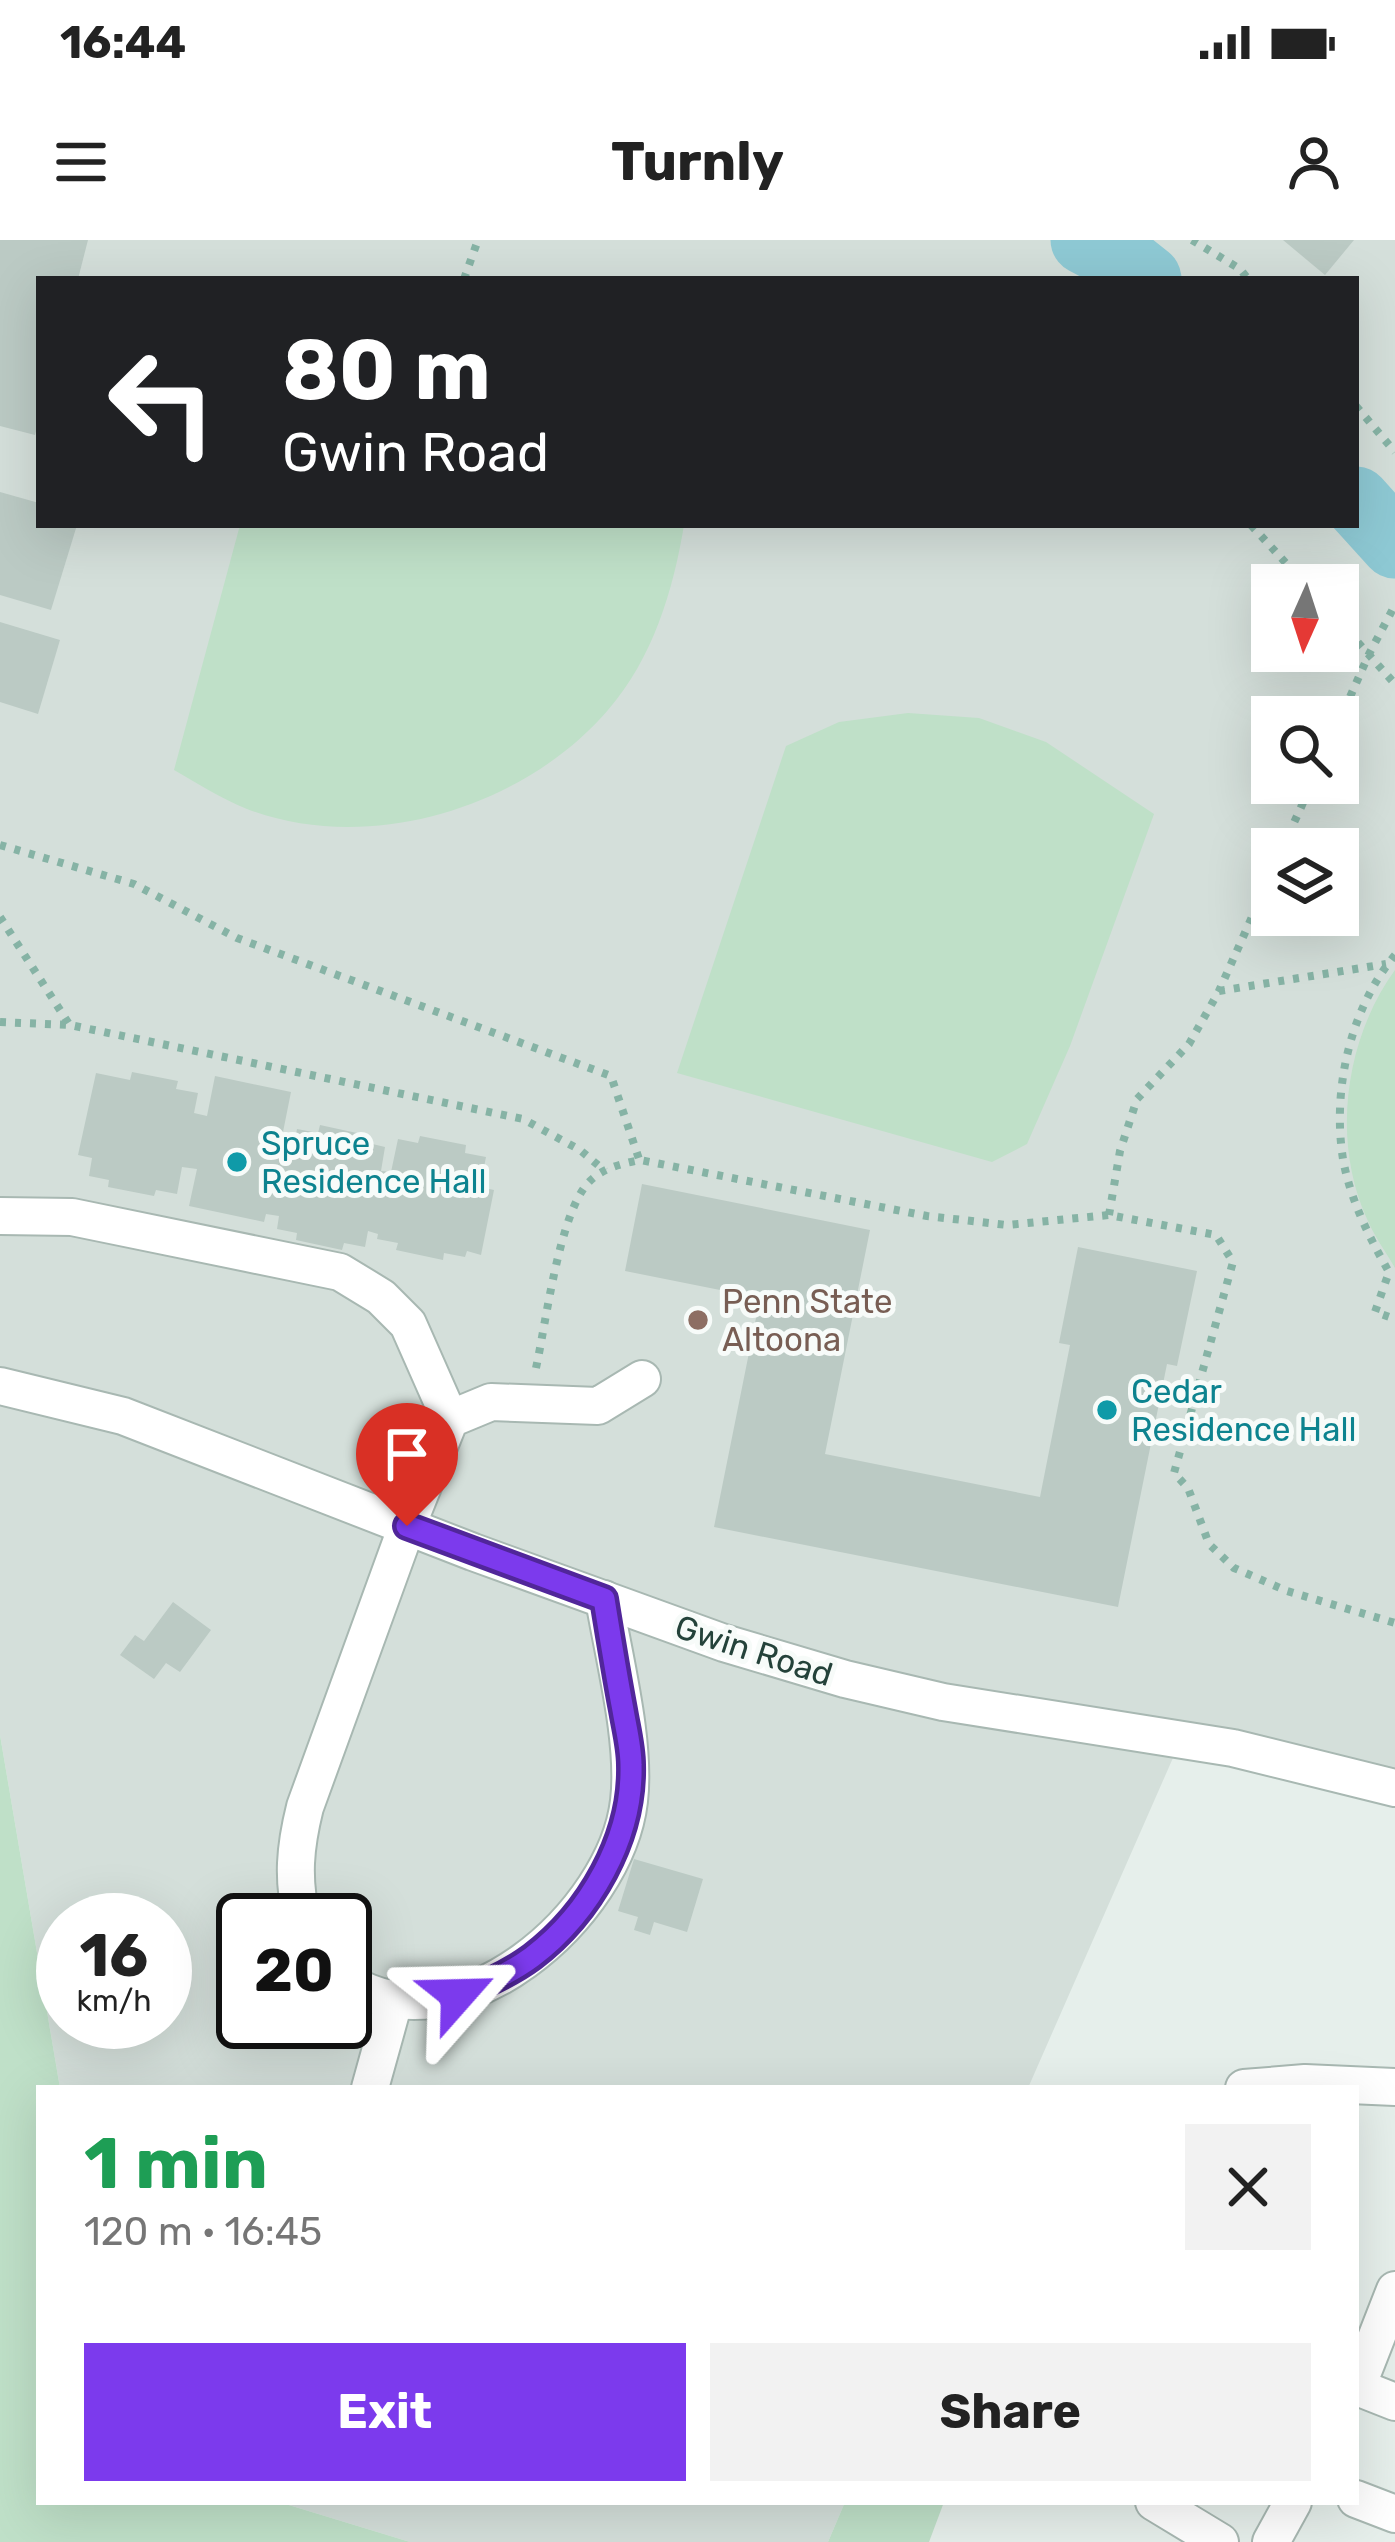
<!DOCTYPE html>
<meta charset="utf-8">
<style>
body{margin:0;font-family:Rubik,sans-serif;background:#f2f2f2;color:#222;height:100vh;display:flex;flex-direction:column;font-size:45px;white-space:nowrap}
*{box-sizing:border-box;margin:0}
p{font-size:39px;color:#767676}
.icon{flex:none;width:66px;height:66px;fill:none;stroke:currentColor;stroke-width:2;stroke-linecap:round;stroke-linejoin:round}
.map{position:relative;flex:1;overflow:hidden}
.panel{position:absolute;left:36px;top:1845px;width:1323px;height:420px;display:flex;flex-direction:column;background:#fff;border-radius:0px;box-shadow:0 12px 48px #0002}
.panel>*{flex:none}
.top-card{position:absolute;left:36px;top:36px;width:1323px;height:252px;border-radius:0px;box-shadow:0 12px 48px #0002;background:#202124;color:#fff;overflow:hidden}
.needle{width:78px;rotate:183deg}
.buttons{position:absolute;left:1251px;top:324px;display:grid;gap:24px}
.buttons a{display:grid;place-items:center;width:108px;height:108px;border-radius:0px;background:#fff;box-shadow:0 12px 48px #0002;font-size:60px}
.speed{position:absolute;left:36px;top:1653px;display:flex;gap:24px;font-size:60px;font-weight:700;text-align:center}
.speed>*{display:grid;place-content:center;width:156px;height:156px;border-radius:50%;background:#fff;box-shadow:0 12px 48px #0002;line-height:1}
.speed small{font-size:30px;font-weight:400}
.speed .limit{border:6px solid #111;border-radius:18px;background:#fff;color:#111}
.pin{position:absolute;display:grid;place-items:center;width:102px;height:102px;color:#fff;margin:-123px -51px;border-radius:50% 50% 50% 0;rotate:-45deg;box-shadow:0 0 12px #0007}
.pin .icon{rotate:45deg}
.me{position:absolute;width:132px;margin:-66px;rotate:65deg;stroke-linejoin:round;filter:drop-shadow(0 0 9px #0008)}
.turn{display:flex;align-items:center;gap:42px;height:252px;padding:0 48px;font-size:54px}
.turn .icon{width:156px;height:156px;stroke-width:2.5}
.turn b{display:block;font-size:84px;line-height:102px}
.round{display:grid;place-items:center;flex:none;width:126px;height:126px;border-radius:0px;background:#f2f2f2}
.head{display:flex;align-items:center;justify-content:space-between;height:204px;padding:0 48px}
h1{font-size:72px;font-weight:700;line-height:90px;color:#1e9e55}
.cta{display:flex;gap:24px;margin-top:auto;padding:24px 48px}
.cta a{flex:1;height:138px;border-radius:0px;background:#7c3aed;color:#fff;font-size:48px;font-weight:700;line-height:138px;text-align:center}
.cta a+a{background:#f2f2f2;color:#222}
.status{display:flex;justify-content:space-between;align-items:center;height:84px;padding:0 60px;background:#fff;direction:ltr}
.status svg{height:33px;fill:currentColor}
header{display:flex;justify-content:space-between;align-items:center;height:156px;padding:0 48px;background:#fff;font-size:54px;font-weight:700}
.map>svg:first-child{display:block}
.built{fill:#d4dfda;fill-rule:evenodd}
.green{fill:#bfe0c8}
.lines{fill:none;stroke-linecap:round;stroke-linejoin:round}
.river{stroke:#8ec9d4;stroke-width:69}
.building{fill:#bbcac4}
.minor-casing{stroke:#a8b8b2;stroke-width:40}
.path{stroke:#86b3a5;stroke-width:8;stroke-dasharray:6 9;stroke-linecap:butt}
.minor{stroke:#fff;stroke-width:36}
.route-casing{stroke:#51269a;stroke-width:30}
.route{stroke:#7c3aed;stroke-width:21}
.culture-dot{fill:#0f9aa8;stroke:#f7fbf9;stroke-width:4.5}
.education-dot{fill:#8d6e63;stroke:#f7fbf9;stroke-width:4.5}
.labels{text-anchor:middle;stroke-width:10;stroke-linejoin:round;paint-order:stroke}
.culture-label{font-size:33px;fill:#0d838f;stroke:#f7fbf9;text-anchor:start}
.education-label{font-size:33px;fill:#785e54;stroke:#f7fbf9;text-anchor:start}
.street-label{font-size:33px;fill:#24423a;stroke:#f7fbf9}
</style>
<div class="status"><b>16:44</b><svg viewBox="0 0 49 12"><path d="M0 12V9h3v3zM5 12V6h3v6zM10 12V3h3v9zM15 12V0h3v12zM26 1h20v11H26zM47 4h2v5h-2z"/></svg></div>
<header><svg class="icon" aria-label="menu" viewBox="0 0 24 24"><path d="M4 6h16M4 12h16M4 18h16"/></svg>Turnly<svg class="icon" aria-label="person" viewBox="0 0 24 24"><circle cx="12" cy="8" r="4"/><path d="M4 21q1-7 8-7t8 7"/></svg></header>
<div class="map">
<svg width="1395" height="2302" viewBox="0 0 1395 2302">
<rect width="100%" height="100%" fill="#e6efeb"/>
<g class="built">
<path d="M0,0H1395V1535L1187,1486L1028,1848H60L0,1495ZM39,39H1356V285H39ZM1272,345H1338V411H1272ZM1272,477H1338V543H1272ZM1272,609H1338V675H1272ZM63,1680H165V1782H63ZM243,1680H345V1782H243Z"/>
<polygon points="279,2262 845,2262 828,2302 410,2302"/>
</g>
<g class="green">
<path d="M240,285H684C673,351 653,418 608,470C525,567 369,616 247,569C222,559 197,543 174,530Z"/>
<polygon points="908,473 979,478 1046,502 1154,574 1070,806 1027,904 992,922 677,833 786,506 839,482"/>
<path d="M1395,730V1028C1386,1012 1374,996 1367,979C1331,900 1345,799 1395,730Z"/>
<polygon points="0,1495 60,1848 39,1848 39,2262 279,2262 410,2302 0,2302"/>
<polygon points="845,2262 944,2262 929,2302 828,2302"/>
</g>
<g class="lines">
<g class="river">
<polyline points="1085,0 1123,20 1147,39"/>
<polyline points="1356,261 1395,304"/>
</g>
</g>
<g class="building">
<polygon points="0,0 88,0 78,39 39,39 39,180 35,195 0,186"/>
<polygon points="1283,0 1354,0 1325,35"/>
<polygon points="0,252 39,263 39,285 77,285 51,370 0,355"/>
<polygon points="0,382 60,400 38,474 0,462"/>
<polygon points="132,832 178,841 176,849 198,853 194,873 207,876 215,836 291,852 280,907 293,910 297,889 318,893 320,885 366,895 364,902 385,907 381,931 391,932 398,899 418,903 420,896 466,905 465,913 486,917 480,947 494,950 481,1015 467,1011 465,1017 444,1013 443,1020 396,1010 398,1003 377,999 378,994 368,991 365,1007 344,1003 342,1010 296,1000 297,993 277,989 279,976 266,974 264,982 189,966 197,929 182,927 177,954 156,950 154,956 108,947 109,940 89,936 92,918 78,915 96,833 130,840"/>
<polygon points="642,944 870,990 825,1214 1040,1257 1070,1105 1059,1103 1078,1007 1197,1031 1177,1126 1167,1124 1118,1367 714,1287 760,1058 625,1031"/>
<polygon points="173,1362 211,1390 180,1432 166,1423 154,1439 120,1415 135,1395 144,1401"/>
<polygon points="634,1619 703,1639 687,1692 654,1682 650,1695 634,1690 638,1677 618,1671"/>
</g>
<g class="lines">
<defs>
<g id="minor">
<polyline points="0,976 72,977 340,1032 381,1057 408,1084 450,1179"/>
<polyline points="0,1146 123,1176 473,1312 724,1403 845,1439 943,1462 1233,1508 1395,1548"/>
<path d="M302,1680C292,1639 295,1607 305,1567L407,1286L450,1179L491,1162L598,1166L642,1139"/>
<path d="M345,1740C457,1815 616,1674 629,1561C636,1502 614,1419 604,1359"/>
<polyline points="370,1848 395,1758"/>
<polyline points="1244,1848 1305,1843 1395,1847"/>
<polyline points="1395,2050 1357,2147 1395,2162"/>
<polyline points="1356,2259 1395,2274"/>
<polyline points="1154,2262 1220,2302"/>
<polyline points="1271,2302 1293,2262"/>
</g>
</defs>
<use href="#minor" class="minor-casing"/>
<g class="path">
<polyline points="1192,0 1240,29 1248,39"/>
<polyline points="464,39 478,0"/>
<polyline points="1356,166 1395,212"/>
<polyline points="1251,285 1306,345"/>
<polyline points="1338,380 1395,444"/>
<polyline points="1338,484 1369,414 1395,365"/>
<polyline points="0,605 134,644 237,698 611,836 639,919"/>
<polyline points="1282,609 1312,543"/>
<polyline points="0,677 69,784"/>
<path d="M1395,715C1350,769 1332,850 1343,919C1350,959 1369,997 1389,1032L1375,1072L1395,1079"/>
<polyline points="1219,751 1386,724"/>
<polyline points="0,782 70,785 523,879 580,910 605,931"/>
<polyline points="1109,975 1120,911 1137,859 1189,804 1219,751 1272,632"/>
<path d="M536,1128C546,1083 559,975 588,943C602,928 621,924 640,920L927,976L1007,985L1109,975L1216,995L1233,1022L1174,1233L1188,1248L1209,1304L1234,1328L1287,1351L1395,1383"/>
</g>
<use href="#minor" class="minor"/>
</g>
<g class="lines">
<defs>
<path id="route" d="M407,1286L604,1359C610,1396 616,1433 623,1470C626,1488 631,1507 631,1525C633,1598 590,1673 532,1717C509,1734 484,1745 458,1755"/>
</defs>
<use href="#route" class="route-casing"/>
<use href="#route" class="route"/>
</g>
<g class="culture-dot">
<circle cx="237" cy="922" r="12"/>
<circle cx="1107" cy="1170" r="12"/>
</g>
<circle class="education-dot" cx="698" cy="1080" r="12"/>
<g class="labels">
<g class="culture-label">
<text x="261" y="915">Spruce<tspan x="261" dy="38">Residence Hall</tspan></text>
<text x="1131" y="1163">Cedar<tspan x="1131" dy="38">Residence Hall</tspan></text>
</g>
<g class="education-label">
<text x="722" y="1073">Penn State<tspan x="722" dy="38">Altoona</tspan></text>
</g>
<g class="street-label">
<text transform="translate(754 1410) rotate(18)" y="12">Gwin Road</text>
</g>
</g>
</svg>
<div class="buttons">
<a><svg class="needle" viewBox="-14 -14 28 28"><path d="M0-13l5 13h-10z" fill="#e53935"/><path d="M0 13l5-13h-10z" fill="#767676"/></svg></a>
<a><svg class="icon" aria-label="search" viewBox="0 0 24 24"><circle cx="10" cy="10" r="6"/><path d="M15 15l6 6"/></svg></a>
<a><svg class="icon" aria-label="layers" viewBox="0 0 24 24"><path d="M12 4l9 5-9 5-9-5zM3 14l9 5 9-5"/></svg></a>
</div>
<div class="speed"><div>16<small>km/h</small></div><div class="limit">20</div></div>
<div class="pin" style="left:407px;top:1286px;background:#d93025"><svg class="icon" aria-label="arrive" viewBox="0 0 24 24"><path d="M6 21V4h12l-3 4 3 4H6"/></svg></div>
<svg class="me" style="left:458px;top:1755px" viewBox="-20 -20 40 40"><path d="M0-17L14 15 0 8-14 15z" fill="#7c3aed" stroke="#fff" stroke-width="4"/></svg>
<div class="top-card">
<div class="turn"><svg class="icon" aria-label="left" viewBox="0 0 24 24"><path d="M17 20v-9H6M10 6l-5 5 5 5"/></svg><div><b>80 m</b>Gwin Road</div></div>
</div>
<section class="panel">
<div class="head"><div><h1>1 min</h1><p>120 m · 16:45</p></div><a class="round"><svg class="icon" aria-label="close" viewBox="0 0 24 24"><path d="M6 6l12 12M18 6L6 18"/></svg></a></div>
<div class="cta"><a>Exit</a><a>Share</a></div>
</section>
</div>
